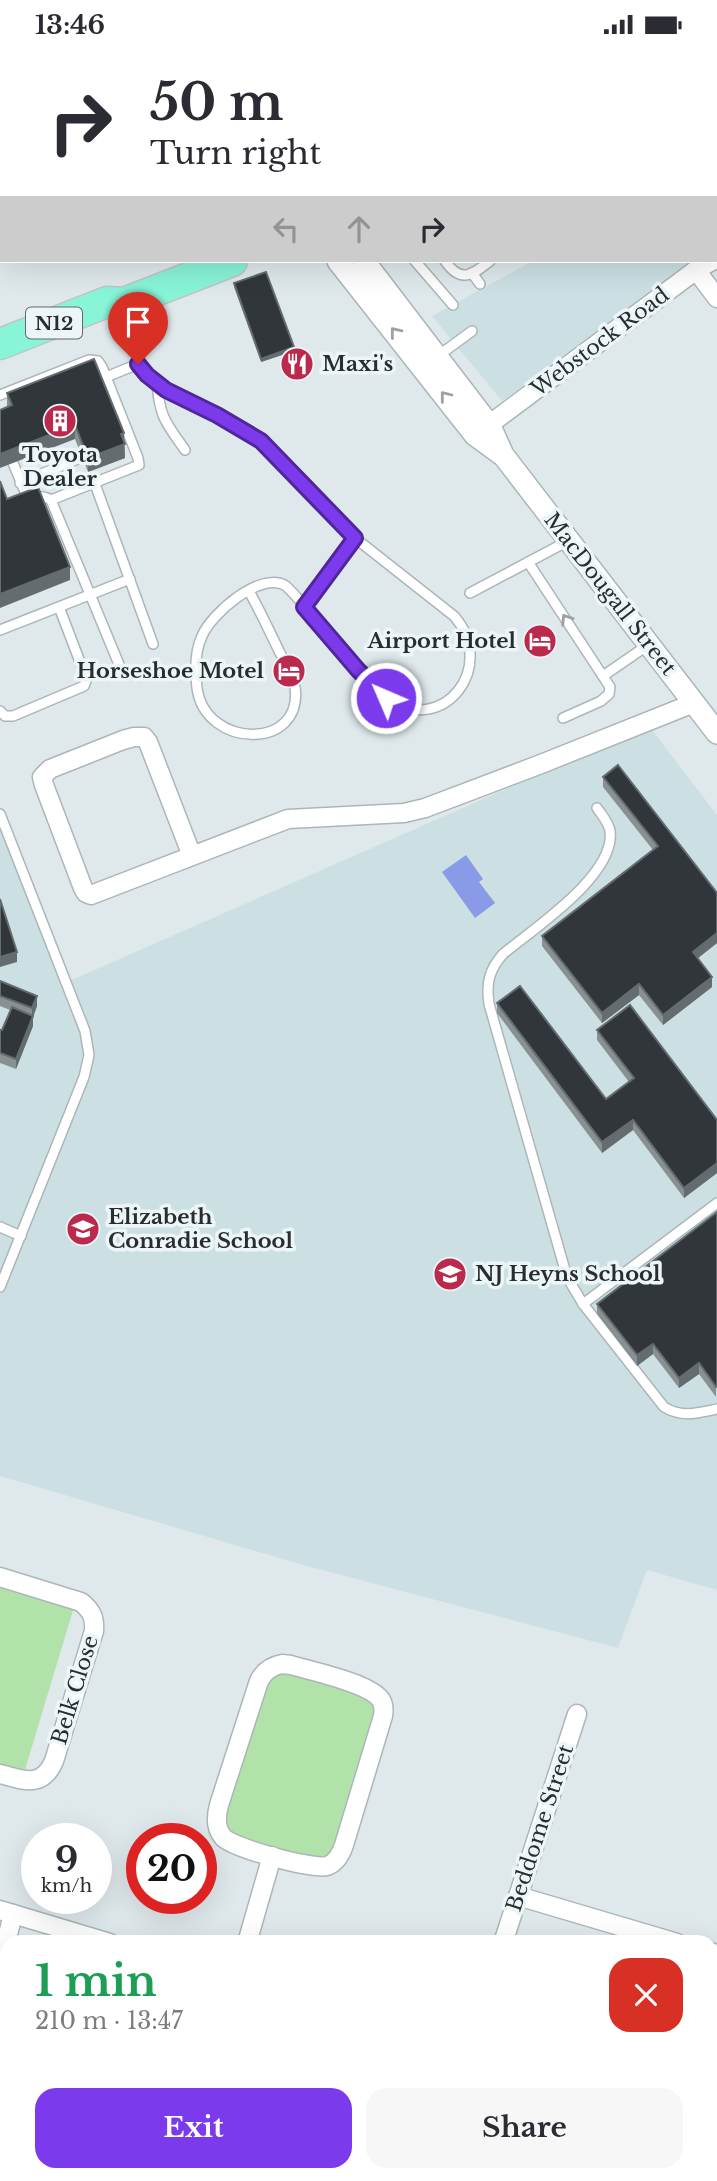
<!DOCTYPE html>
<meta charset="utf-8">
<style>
body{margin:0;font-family:"Libre Baskerville",serif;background:#f7f7f7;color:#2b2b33;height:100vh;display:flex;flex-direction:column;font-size:26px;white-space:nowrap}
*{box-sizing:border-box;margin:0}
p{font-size:23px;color:#7c7c81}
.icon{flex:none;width:38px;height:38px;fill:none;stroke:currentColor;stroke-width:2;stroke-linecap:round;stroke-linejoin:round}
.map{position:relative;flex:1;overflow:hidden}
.details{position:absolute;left:0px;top:1886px;width:718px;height:247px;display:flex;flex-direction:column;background:#fff;border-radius:21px 21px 0 0;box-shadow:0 7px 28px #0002}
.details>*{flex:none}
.banner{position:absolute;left:0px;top:0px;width:718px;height:214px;box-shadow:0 7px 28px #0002;background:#fff;color:#2b2b33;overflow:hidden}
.speed{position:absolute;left:21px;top:1774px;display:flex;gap:14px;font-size:35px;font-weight:700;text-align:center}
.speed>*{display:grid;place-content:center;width:91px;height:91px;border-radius:50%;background:#fff;box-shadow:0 7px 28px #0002;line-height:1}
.speed small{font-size:18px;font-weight:400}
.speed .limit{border:10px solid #d22;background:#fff;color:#111}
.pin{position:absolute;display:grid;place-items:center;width:60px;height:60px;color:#fff;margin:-72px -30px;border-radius:50% 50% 50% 0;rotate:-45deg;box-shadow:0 0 7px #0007}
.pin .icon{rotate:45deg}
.me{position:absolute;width:77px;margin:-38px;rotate:315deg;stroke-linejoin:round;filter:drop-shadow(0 0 5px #0008)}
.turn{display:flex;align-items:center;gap:24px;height:147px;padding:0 35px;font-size:32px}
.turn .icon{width:91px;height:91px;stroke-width:2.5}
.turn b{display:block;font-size:49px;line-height:60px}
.lanes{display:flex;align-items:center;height:66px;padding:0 35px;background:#0003;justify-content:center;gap:35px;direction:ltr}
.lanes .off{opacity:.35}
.round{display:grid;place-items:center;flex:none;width:74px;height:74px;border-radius:21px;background:#f7f7f7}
.summary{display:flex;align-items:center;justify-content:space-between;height:119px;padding:0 35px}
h1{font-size:42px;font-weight:800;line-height:52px;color:#1e9e55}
.button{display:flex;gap:14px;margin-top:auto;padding:14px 35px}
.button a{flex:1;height:80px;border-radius:21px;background:#7c3aed;color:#fff;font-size:28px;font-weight:800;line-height:80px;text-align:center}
.button a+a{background:#f7f7f7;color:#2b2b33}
.status{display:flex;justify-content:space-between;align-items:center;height:49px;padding:0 35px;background:#fff;direction:ltr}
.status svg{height:19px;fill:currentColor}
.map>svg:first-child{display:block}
.built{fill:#cce0e3}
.green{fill:#b1e2a9}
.water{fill:#899ae8}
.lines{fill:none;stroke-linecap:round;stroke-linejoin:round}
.service-casing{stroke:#acb6b8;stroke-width:12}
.minor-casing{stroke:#acb6b8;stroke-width:21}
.tertiary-casing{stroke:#acb6b8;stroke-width:24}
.trunk-casing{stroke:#c3c4c4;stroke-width:33}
.service{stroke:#fff;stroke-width:9}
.minor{stroke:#fff;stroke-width:18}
.tertiary{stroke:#fff;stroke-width:21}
.trunk{stroke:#88f4d8;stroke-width:30}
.wall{fill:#889092}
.shaded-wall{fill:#646c6f}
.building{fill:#30363a;stroke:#646c6f;stroke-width:2}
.oneway{stroke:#9fa0a1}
.route-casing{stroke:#51269a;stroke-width:18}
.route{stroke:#7c3aed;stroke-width:12}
.labels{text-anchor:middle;stroke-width:7;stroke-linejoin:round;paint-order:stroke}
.shield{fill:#ecf6f8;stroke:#64696b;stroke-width:2}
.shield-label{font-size:19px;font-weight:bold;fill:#292d2e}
.street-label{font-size:21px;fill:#292d2e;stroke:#ecf6f8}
.poi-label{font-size:21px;font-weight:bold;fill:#292d2e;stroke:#ecf6f8;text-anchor:start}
</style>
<div class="status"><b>13:46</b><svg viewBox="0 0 49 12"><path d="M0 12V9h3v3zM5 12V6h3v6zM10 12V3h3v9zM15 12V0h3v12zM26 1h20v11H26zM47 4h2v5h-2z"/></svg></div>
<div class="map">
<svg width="717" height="2132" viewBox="0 0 717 2132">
<rect width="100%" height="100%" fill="#dfe9eb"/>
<g class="built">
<polygon points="533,212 705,212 693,216 502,352 432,267"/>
<polygon points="649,677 717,766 717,1541 647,1521 618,1599 303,1516 0,1427 0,765 65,934"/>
</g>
<g class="green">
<polygon points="0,1538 74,1558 24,1724 0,1717"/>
<polygon points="284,1624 366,1647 373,1655 375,1662 335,1794 328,1805 320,1810 238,1788 228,1778 225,1765 268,1631 274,1626"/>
<polygon points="711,2098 717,2100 717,2132 635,2132 637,2126 710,2126"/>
</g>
<polygon class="water" points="466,806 483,830 479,833 495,854 475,869 442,823"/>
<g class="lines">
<defs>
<g id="service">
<polyline points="415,212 453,256"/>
<path d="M445,212C461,235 472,226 490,212"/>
<polyline points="472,224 480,235"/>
<polyline points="438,307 472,282"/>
<path d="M106,328L138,315L147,326L166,341L217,366L261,392L355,489L454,567C498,617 444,688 387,650C378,644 371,635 363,627C336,598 314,564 286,537C261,521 211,565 202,587C195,602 195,623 197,639C205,700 304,702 295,638C293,626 286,614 280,604C270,583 260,562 249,542"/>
<path d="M157,335C160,369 166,374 185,401"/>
<polyline points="0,346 89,311 98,312 102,318 138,409 139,416 51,451"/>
<path d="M13,414L26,445C34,450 42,445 51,451L123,625"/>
<polyline points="20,434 80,409"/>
<polyline points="95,435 153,595"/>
<polyline points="528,513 610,638 609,645 601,652 563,669"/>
<polyline points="470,544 568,492"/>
<polyline points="305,558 355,489"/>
<polyline points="0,581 130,530"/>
<polyline points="603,627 648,596"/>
<polyline points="0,662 5,667 13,667 84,637 86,632 85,626 59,558"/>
<path d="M597,759C602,766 609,774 610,782C616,826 533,880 503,905C489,921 486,934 489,955L567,1228L583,1255L664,1358C682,1369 698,1364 717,1360"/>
<polyline points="0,765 85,982 89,1006 84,1028 0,1238"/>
<polyline points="0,1178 21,1187"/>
<polyline points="583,1255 717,1154"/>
<polyline points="222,2132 224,2126"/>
<polyline points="251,2132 253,2126"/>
</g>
<g id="minor">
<polyline points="696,221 717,249"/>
<polyline points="478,384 696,221 712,212"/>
<polyline points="192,807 148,693 144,688 134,688 123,691 50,720 42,728 44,736 83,839 86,844 91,846 288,770 404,764 425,759 541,715 694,654"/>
<path d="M0,1528L81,1553C92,1562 95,1569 94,1582L54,1712C42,1740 23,1731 0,1725"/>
<path d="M282,1615L291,1616C311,1622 370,1634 381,1651C384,1656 384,1661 383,1667L344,1796C341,1805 336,1814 327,1817C314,1821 232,1799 223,1788C215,1779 216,1767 219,1756L259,1632C264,1622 271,1617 282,1615Z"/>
<polyline points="518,1847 677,1894"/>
<polyline points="0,1861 110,1894"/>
<polyline points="247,1894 272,1807"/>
<polyline points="503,1894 577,1665"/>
<polyline points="710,1903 717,1905"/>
<polyline points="0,1918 13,1865"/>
<polyline points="0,1995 7,1997"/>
<polyline points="710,2084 717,2086"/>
<polyline points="2,2132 7,2116"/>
<polyline points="432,2132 434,2126"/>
<polyline points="626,2132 627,2126"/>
</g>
<g id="tertiary">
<polyline points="180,0 182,2"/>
<polyline points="201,0 203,2"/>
<polyline points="338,212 475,386 501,405"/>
<polyline points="364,212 490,377 503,406 717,684"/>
</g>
<g id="trunk">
<polyline points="716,22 717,22"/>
<polyline points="0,295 107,253 124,254 232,212"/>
</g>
</defs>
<use href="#service" class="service-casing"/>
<use href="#minor" class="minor-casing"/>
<use href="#tertiary" class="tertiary-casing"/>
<use href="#trunk" class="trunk-casing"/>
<use href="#service" class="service"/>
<use href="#minor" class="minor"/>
<use href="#tertiary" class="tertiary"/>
<use href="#trunk" class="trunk"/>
</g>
<g class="wall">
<polygon points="234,234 294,302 261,313 234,238"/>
<polygon points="7,344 124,391 125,409 88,423 75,390 7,358"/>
<polygon points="618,716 717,894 698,909 712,938 663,976 639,946 602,974 542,897 542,887 653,801 603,738 603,728"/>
<polygon points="0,932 37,957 33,968 33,977 16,1020 0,1014 0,981 2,981 10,961 0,957"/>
<polygon points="497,954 606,1050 629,1033 597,991 597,981 717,1071 717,1124 684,1149 633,1081 602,1104 497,964"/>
<polygon points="717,1163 716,1348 699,1325 679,1339 653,1305 637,1317 597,1265 597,1255"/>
</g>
<g class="shaded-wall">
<polygon points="294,298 294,302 261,313 261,310"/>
<polygon points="75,376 75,390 0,419 0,405"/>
<polygon points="124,384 125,409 88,423 88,409"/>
<polygon points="70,518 70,531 0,559 0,545"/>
<polygon points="717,884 717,894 693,913 693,903"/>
<polygon points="17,903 17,913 0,918 0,908"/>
<polygon points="712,928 712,938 663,976 663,966"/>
<polygon points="639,935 639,946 602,974 602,964"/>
<polygon points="37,947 37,957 33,968 33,977 16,1020 16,1010 32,969 32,959"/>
<polygon points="633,1071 633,1081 602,1104 602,1093"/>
<polygon points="717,1114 717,1124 684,1149 684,1139"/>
<polygon points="653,1295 653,1305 637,1317 637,1306"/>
<polygon points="699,1314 699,1325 679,1339 679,1329"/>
</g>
<g class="building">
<polygon points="266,223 294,298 261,310 234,234"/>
<polygon points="94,310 124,384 121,385 125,395 88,409 75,376 0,405 0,361 12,356 7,344"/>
<polygon points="0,432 7,450 38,438 70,518 0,545"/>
<polygon points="618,716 717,844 717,884 693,903 712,928 663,966 639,935 602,964 542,887 658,797 603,728"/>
<polygon points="0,850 17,903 0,908"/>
<polygon points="0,932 37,947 32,959 0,947"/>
<polygon points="520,937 606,1050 634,1029 597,981 630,956 717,1071 717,1114 684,1139 633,1071 602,1093 497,954"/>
<polygon points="12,958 33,967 16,1010 0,1004 0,981 2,981"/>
<polygon points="717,1163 717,1337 716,1338 699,1314 679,1329 653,1295 637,1306 597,1255"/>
</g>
<defs><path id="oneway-chevron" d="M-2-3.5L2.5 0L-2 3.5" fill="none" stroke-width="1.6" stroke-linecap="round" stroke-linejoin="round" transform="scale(1.75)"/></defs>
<g class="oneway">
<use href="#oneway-chevron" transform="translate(395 283) rotate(-129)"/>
<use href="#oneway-chevron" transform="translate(445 347) rotate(-128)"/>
<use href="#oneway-chevron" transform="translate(566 570) rotate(-123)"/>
</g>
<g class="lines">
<defs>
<polyline id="route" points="138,315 147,326 166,341 217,366 261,392 355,489 304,558 358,621 386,649"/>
</defs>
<use href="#route" class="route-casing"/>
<use href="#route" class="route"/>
</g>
<defs>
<symbol id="restaurant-disc" viewBox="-11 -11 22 22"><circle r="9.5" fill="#bb2a4d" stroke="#ecf6f8"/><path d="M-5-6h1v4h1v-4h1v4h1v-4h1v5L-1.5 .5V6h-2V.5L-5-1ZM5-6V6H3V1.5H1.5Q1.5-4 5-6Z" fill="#fff"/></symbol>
<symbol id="building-disc" viewBox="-11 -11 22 22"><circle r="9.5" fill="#bb2a4d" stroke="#ecf6f8"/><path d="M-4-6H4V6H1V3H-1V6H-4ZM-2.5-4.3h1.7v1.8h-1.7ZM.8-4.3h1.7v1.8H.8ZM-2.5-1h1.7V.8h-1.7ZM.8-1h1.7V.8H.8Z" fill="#fff"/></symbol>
<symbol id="hotel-disc" viewBox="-11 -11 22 22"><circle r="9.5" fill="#bb2a4d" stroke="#ecf6f8"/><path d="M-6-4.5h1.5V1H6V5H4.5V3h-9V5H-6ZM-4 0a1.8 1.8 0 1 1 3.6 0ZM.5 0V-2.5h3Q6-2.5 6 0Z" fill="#fff"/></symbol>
<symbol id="school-disc" viewBox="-11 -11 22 22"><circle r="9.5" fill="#bb2a4d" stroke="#ecf6f8"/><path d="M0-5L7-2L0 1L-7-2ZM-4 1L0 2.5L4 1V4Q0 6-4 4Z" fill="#fff"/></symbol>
</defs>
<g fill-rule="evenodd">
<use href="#restaurant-disc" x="278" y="296" width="38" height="38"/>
<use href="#building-disc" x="41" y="353" width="38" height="38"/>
<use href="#hotel-disc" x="521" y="573" width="38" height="38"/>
<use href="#hotel-disc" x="270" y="603" width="38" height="38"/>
<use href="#school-disc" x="64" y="1161" width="38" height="38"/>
<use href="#school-disc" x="431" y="1206" width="38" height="38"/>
</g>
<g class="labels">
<rect class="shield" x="26" y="258.5" width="56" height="31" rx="5"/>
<g class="shield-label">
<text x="54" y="281">N12</text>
</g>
<g class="street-label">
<text transform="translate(600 293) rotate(-37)" y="7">Webstock Road</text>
<text transform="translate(610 545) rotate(52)" y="7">MacDougall Street</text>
<text transform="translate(75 1641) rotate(-73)" y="7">Belk Close</text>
<text transform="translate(540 1779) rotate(-72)" y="7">Beddome Street</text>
</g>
<g class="poi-label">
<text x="322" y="322">Maxi's</text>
<text x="60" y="413" text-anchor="middle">Toyota<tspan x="60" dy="24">Dealer</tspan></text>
<text x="516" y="599" text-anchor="end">Airport Hotel</text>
<text x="264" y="629" text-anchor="end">Horseshoe Motel</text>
<text x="108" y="1175">Elizabeth<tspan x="108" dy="24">Conradie School</tspan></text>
<text x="475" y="1232">NJ Heyns School</text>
</g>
</g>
</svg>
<div class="speed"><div>9<small>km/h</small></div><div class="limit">20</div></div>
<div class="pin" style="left:138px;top:315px;background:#d93025"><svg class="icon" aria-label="arrive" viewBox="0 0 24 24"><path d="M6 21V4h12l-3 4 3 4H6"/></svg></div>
<svg class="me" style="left:386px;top:649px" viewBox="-20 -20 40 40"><circle r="17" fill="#7c3aed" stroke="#fff" stroke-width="3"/><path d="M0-11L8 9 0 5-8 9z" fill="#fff"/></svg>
<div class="banner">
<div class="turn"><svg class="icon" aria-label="right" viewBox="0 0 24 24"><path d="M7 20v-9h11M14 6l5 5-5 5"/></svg><div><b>50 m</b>Turn right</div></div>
<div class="lanes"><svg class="icon off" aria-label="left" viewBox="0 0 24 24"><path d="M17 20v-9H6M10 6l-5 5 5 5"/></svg><svg class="icon off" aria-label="ahead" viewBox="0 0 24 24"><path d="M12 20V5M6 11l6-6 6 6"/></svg><svg class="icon" aria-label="right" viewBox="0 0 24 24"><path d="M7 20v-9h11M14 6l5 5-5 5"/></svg></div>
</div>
<section class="details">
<div class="summary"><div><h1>1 min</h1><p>210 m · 13:47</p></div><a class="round" style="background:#d93025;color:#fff"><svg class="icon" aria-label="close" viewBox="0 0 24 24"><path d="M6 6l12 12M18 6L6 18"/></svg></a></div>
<div class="button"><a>Exit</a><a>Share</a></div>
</section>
</div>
